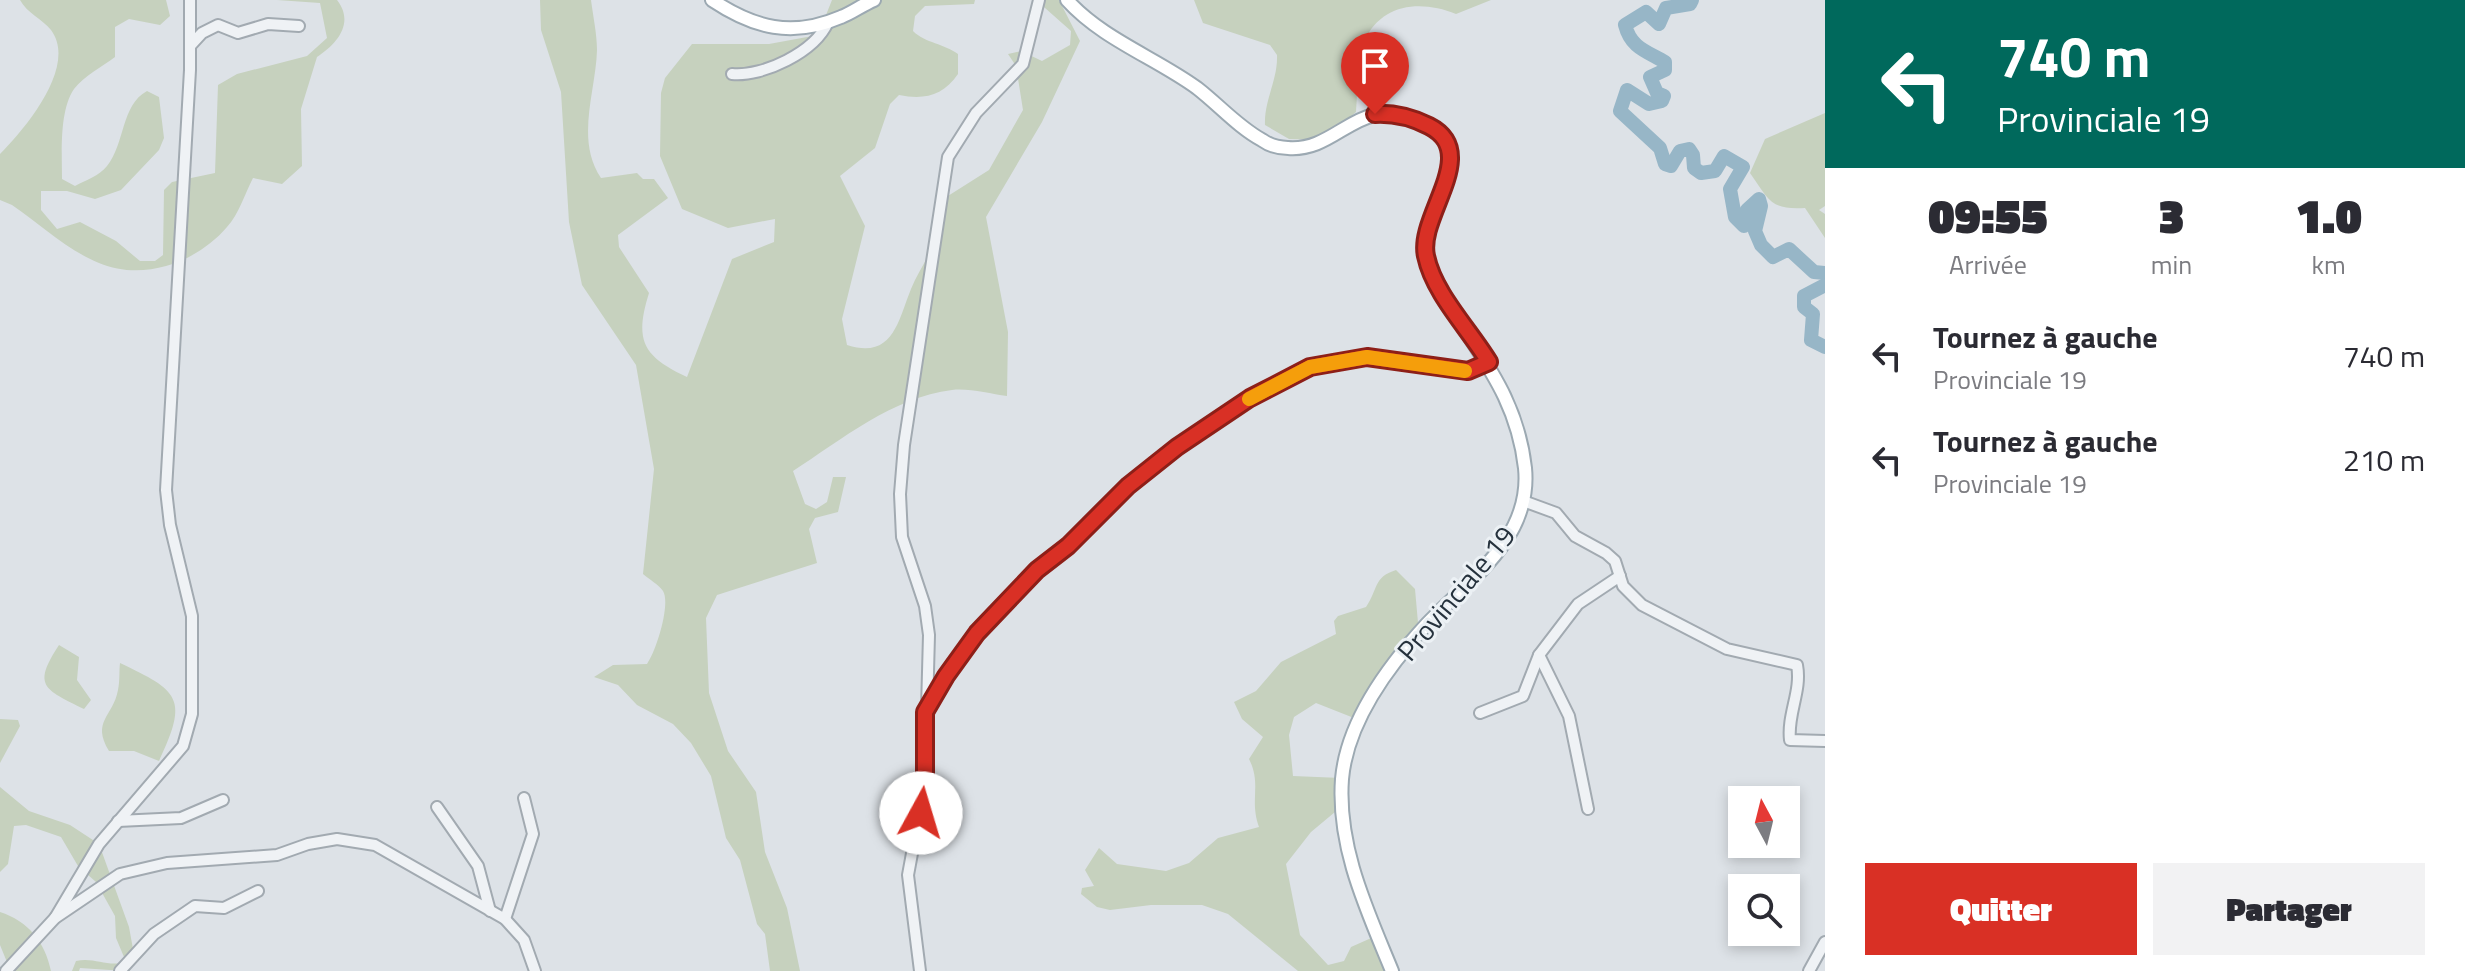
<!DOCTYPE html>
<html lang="fr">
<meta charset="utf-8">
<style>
body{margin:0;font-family:"Titillium Web",sans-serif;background:#f2f2f3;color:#2b2b33;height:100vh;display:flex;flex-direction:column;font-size:30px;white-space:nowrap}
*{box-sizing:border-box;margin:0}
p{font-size:26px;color:#7c7c81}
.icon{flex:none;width:44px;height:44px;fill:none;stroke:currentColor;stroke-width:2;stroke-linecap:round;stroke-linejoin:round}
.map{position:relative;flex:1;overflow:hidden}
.details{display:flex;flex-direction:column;background:#fff;width:640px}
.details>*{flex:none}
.banner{background:#00695c;color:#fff;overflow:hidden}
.needle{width:52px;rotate:353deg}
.buttons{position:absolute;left:1728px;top:786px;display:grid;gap:16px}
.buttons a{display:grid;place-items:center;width:72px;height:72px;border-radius:0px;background:#fff;box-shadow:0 4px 12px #0003;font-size:40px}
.pin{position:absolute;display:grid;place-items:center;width:68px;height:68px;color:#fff;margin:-82px -34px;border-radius:50% 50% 50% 0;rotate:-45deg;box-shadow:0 0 8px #0007}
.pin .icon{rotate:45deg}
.me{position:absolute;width:88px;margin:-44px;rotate:6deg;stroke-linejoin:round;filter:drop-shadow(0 0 6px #0008)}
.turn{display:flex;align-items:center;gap:28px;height:168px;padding:0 40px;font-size:36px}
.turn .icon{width:104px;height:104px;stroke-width:2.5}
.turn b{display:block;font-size:56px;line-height:68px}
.eta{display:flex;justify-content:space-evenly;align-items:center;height:136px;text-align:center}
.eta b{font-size:48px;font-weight:800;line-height:56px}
.cta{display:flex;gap:16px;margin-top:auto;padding:16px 40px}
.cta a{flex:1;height:92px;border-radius:0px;background:#d93025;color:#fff;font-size:32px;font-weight:800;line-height:92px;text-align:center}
.cta a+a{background:#f2f2f3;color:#2b2b33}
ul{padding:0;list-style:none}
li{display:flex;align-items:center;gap:24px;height:104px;padding:0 40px}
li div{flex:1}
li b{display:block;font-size:30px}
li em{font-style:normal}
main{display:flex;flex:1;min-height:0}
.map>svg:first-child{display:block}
.green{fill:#c6d1be}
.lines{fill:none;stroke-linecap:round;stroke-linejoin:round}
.river{stroke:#97b6c7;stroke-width:14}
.minor-casing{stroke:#a2aab1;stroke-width:14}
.major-casing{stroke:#9ca9b2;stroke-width:16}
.minor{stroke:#eff2f5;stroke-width:10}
.major{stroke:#fff;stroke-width:12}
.route-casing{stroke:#8d1f18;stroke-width:20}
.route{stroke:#d93025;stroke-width:14}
.slow{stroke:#f59e0b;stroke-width:14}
.labels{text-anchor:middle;stroke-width:6;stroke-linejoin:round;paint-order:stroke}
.street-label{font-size:28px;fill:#26323d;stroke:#ecf1f5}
</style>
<main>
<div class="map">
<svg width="1825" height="971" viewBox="0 0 1825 971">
<rect width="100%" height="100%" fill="#dde2e7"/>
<g class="green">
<path d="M20,0H166L170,16L160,25L129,19L115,27V57C103,66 84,76 74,89C59,111 62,153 62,179L75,186C86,180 99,176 107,166C125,144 121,105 147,91L159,97L164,138L159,150L121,190L95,199L67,191H41V210L57,229L80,222L116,241L140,261H155L163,255L164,190L172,182L215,173L218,85L237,74L307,56L327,38L320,3L277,0H337C355,23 337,44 317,57L301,109L302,166L282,184L253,178C245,193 239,214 227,227C197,262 144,282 99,263C67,250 40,224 12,205L0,200V154C25,129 78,66 51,30C42,19 27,13 20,0Z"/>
<path d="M540,0H591C593,16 597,34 597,50C596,91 575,140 601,178L637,173L643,179H654L668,198L618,235L619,247L649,293C634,341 643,356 687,377L732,259L774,242L775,219L728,228L682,209L660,156L661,93L665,78L692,44H769L818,35L832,0H975L974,4L925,6L915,16L913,31C925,43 945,44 958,54V74C943,96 924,100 899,95L890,104L875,148L840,176L865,226L842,319L847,345C893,360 898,321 911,289C916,276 925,263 931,250C936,235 937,216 940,201L989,170L1023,110L1016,66L1008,54L1021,51L1042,61L1070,45L1071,31L1036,0H1059L1080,41L1042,122L986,217L1008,332L1007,396C990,394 969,388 952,390C893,397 841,440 793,471L805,504L816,509L827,502L833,477H846L838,512L815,518L809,529L817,563L717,595L706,618L709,693L728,751L756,792L765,852L787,908L800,971H770L765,934L757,924L740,860L726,838L711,776L691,743L673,724L637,705L618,685L594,677L613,665L647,664C656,652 671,604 663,591C659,585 649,579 643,574L654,469L636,365L582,285L569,222L561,92L541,30Z"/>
<path d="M1194,0H1491L1456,14C1421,0 1381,3 1364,42C1356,61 1358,91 1356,112L1324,140L1289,139L1265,125C1264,100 1278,80 1277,55L1270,45L1203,23Z"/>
<path d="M1825,113V206L1819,210L1825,214V238L1805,208C1770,210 1769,200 1750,173L1765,139Z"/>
<path d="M1396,570L1415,589L1419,634L1359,720L1316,703L1294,717L1289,735L1293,776L1341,778V807L1311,832L1286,864L1300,935L1328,965L1344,961L1351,947L1378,935L1391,971H1298L1228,914L1202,905H1151L1110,910L1097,907L1081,894L1082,888L1094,886L1085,870L1099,848L1117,864L1166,871L1189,863L1218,838L1259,827C1249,799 1262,785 1249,759L1263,737L1242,719L1234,702L1256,691L1281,662L1336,634L1334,621L1338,616L1366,607C1378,590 1373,577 1396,570Z"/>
<path d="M59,645L79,657L77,680L91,700L84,709C44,689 32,686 59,645Z"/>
<path d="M120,663C179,691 189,698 159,761L134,751H109C91,721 113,717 118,690C120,681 119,671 120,663Z"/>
<polygon points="0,719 18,720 20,726 0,763"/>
<path d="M0,787L29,811L70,825L99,844L129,927L135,960L125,971L80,968L79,971H72L76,961C93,957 105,966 122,963L124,957L116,938L115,916L96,882L78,866L61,837L26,825L14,826L8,864L0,872Z"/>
<path d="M0,912C28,921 45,942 51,971H6L9,967L0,945Z"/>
</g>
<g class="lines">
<g class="river">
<path d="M1692,0L1690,4L1666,8L1659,24L1646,12L1625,25C1631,48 1646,51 1665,62V70L1650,77L1657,93L1664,96L1662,101L1649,104L1627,90L1620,111L1660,148L1665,164L1671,166L1680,151L1689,149L1693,155L1694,168L1701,173L1715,171L1724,156L1743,167L1730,189L1735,217L1744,226L1747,210L1759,199L1761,206L1755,231L1761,245L1773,257L1789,249L1814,272L1825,273"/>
<polyline points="1825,285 1804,296 1804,307 1813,314 1811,340 1825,347"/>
</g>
<defs>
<g id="minor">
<polyline points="190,46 202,33 218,25 238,33 268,24 299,26"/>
<path d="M732,74C763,77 815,52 828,22"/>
<path d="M1526,502L1556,513L1575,536L1606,553L1615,561L1623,586L1642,605L1727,649L1797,665C1802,691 1787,714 1790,740L1825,741"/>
<polyline points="1539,655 1569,716 1588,809"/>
<polyline points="926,711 970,641 1037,570 1068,546 1128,486 1177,447 1250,398 1305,369 1344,360 1381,357 1468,371 1489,362"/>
<polyline points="1480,713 1523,696 1539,655 1578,604 1620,576"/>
<polyline points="437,807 478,866 490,911"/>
<polyline points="118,821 181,818 223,800"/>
<polyline points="55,918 99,844 183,746 192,714 192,616 170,525 166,490 190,70 190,0"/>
<polyline points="505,919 533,834 524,798"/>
<polyline points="6,971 55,918 120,874 167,863 277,855 308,844 337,839 375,845 505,919 524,940 535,971"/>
<polyline points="120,971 154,934 195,906 224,908 258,891"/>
<polyline points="920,971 908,875 925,783 929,635 925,606 902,537 900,494 904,445 948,157 976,113 1023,64 1039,0"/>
<polyline points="1809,971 1825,942"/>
</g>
<g id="major">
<path d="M712,0C754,28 792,38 841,17C852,13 862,5 874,0"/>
<path d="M1067,0C1102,39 1156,58 1197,88C1219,105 1238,127 1262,140C1269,145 1279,148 1288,148C1338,152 1358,94 1416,120C1426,125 1438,129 1444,139C1470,178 1411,222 1429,264C1459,338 1515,379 1525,468C1532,538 1470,579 1427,624C1389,665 1347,722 1342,779C1337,847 1367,910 1392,971"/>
</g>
</defs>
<use href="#minor" class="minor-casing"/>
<use href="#major" class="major-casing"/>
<use href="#minor" class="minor"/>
<use href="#major" class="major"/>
</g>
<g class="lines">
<defs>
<path id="route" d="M921,813L925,783V712L946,676L977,633L1037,570L1068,546L1128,486L1177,447L1250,398L1310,367L1367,357L1468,371L1489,362C1469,329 1434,294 1426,256C1417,216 1482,153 1429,126C1411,117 1394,113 1375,114"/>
</defs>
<use href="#route" class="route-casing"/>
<use href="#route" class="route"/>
<polyline class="slow" points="1249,399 1310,367 1367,357 1465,371"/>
</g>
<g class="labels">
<g class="street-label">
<text transform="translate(1456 593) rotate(-50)" y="10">Provinciale 19</text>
</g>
</g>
</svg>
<div class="buttons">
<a><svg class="needle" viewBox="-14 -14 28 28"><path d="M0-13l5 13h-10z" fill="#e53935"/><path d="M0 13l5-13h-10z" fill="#7c7c81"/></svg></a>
<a><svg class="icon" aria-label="search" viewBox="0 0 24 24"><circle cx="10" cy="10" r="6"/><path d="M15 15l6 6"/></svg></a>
</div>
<div class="pin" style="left:1375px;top:114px;background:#d93025"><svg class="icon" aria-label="arrive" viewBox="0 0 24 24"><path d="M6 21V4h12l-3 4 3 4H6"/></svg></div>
<svg class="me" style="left:921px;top:813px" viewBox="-20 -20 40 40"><circle r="19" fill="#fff"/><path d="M0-13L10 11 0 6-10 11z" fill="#d93025"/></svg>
</div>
<section class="details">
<div class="banner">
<div class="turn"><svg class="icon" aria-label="left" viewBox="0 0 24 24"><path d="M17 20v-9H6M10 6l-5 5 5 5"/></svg><div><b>740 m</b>Provinciale 19</div></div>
</div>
<div class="eta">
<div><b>09:55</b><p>Arrivée</p></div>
<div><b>3</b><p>min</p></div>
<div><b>1.0</b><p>km</p></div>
</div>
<ul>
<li><svg class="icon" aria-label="left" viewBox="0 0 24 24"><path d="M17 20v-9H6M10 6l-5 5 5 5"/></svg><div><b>Tournez à gauche</b><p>Provinciale 19</p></div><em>740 m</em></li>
<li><svg class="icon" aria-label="left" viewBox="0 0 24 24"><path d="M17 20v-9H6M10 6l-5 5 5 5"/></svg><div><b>Tournez à gauche</b><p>Provinciale 19</p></div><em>210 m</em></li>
</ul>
<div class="cta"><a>Quitter</a><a>Partager</a></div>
</section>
</main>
